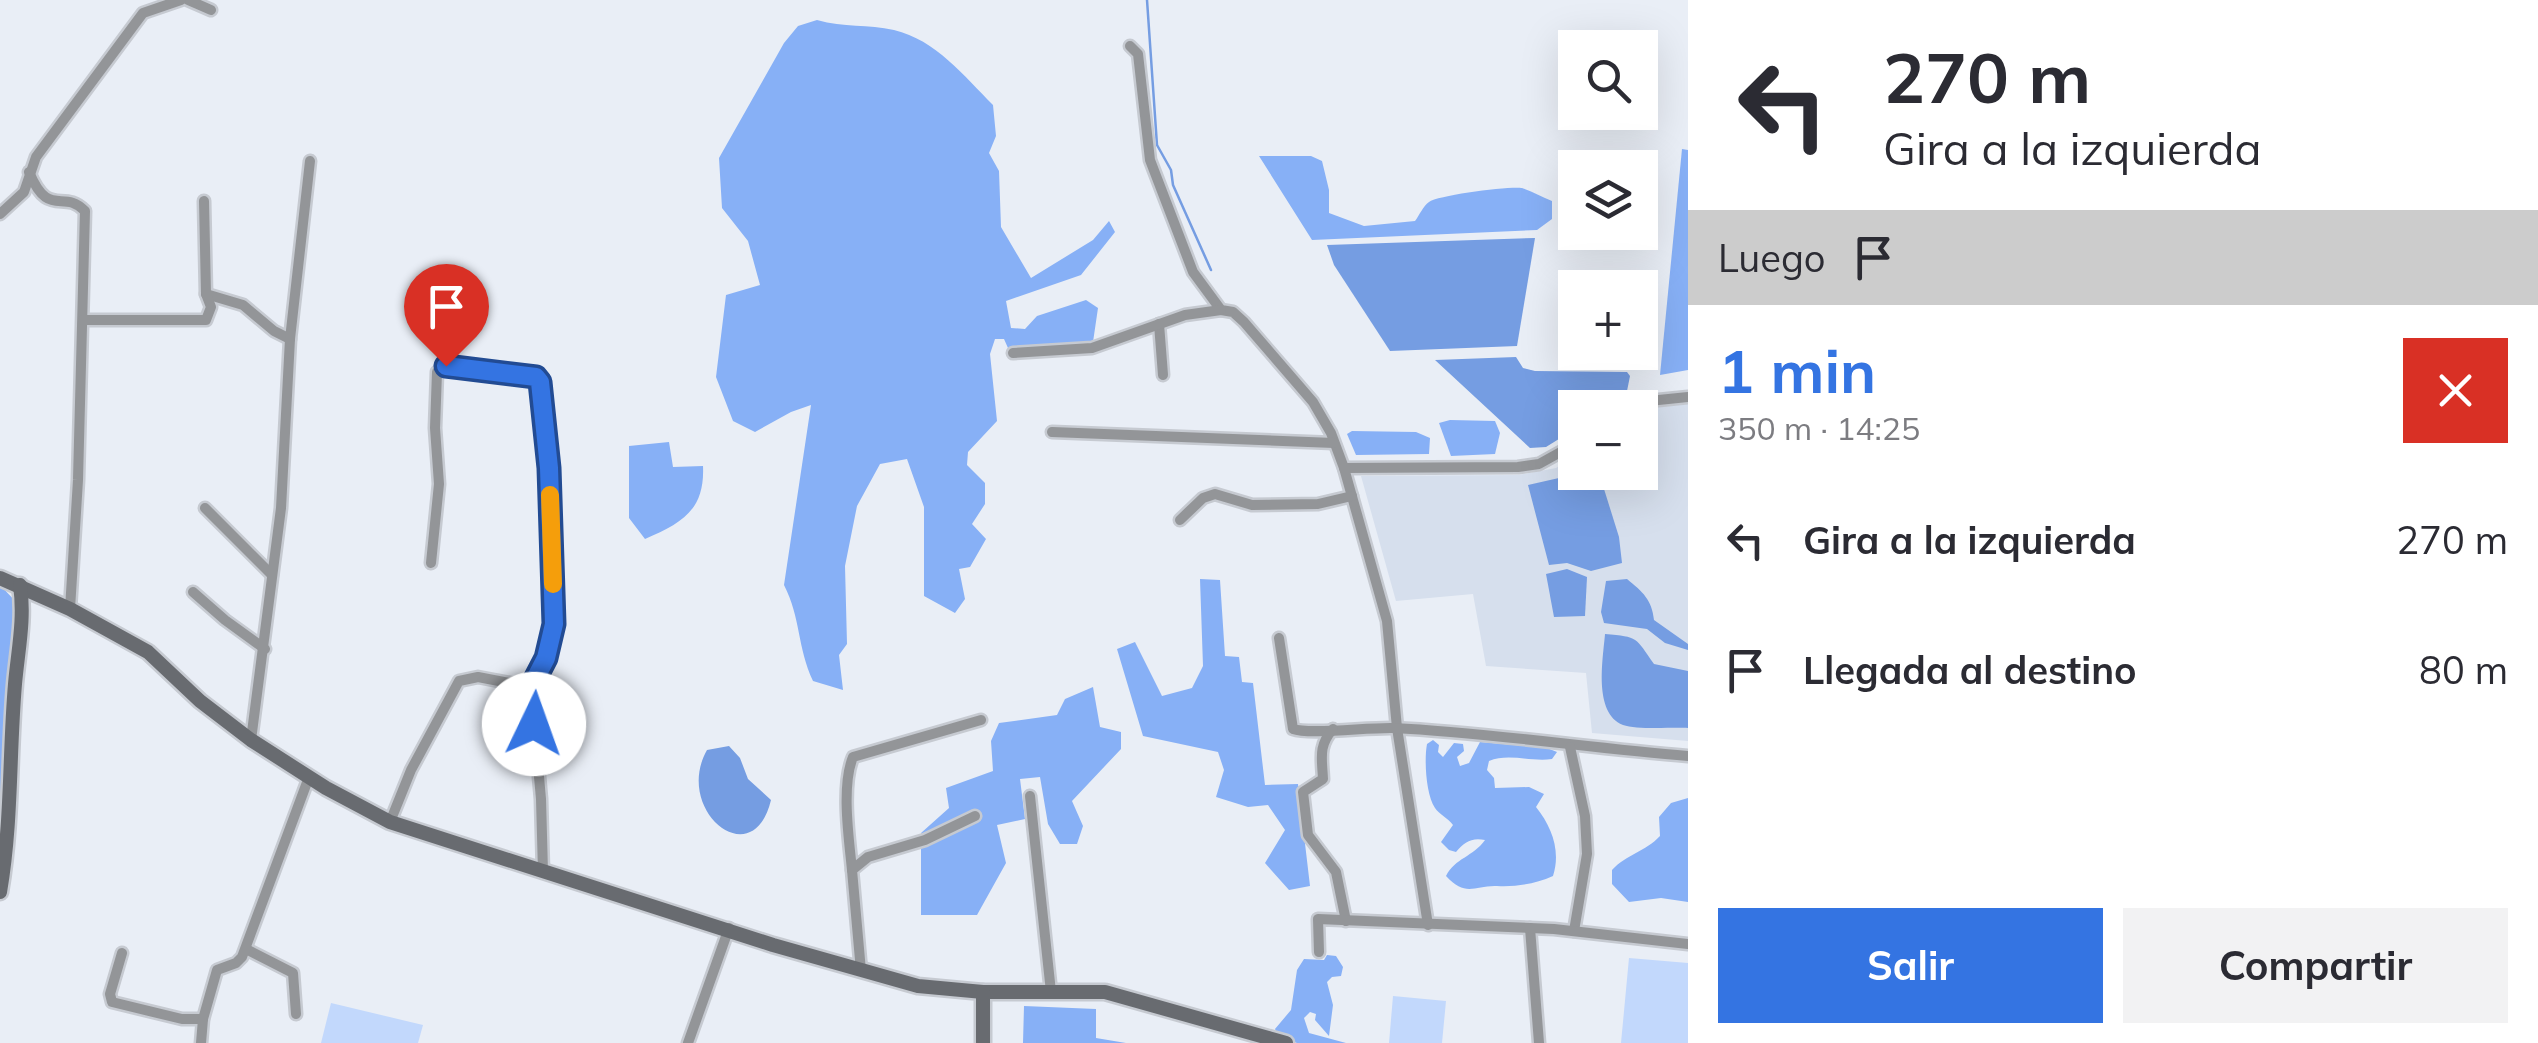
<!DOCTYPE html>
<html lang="es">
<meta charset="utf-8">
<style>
body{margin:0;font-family:Mulish,sans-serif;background:#f2f2f3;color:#2b2b33;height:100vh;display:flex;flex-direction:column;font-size:38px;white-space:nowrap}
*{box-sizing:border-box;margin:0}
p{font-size:32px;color:#7c7c81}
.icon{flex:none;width:55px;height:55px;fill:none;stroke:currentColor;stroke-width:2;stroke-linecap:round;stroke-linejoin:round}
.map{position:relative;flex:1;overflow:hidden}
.sheet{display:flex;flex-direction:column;background:#fff;width:850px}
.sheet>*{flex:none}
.top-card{background:#fff;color:#2b2b33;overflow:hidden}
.tools{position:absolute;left:1558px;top:30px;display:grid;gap:20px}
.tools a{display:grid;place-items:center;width:100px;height:100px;border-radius:0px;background:#fff;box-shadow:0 10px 40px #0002;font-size:50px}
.pin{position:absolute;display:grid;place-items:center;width:85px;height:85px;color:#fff;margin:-102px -42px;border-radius:50% 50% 50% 0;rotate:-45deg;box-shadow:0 0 10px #0007}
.pin .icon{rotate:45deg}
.me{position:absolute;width:110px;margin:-55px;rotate:3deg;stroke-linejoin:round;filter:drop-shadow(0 0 8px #0008)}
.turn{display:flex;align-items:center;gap:35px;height:210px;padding:0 30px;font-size:45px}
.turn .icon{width:130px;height:130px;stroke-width:2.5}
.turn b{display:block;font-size:70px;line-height:85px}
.then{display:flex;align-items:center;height:95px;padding:0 30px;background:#0003;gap:20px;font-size:38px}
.round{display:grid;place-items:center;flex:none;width:105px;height:105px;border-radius:0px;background:#f2f2f3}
.summary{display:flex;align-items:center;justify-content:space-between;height:170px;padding:0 30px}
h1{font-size:60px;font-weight:700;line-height:75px;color:#3474e2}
.action{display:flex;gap:20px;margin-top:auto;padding:20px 30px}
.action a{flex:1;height:115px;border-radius:0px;background:#3474e2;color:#fff;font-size:40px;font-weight:700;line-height:115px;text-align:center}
.action a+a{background:#f2f2f3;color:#2b2b33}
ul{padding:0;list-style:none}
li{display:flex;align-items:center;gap:30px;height:130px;padding:0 30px}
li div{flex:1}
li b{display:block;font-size:38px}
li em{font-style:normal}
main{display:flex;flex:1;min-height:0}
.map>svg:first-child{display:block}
.built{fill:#d6dfed}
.green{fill:#c2d8fc}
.forest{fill:#87b0f6}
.water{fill:#759de2}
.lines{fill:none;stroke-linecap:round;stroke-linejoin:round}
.stream{stroke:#759de2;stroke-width:2.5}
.street-casing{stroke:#c6cad1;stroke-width:15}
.secondary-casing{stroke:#c6cad1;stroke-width:19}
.street{stroke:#939598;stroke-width:10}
.secondary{stroke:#686b70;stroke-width:14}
.route-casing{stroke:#224b93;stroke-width:25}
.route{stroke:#3474e2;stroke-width:18}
.slow{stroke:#f59e0b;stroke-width:18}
</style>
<main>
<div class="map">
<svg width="1688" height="1043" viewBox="0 0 1688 1043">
<rect width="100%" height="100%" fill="#e9eef6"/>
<polygon class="built" points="1666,404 1688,404 1688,741 1592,733 1586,673 1486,666 1473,594 1396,601 1361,476 1518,475 1556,468 1575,455 1575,472 1640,472 1640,411"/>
<g class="green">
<polygon points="1629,958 1688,963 1688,1043 1621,1043"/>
<polygon points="1393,996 1446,1001 1442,1043 1389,1043"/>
<polygon points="331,1003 423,1025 418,1043 321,1043"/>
</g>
<g class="forest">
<path d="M817,20C844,28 868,24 894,30C936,40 964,76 993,105L996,136L989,153L999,171L1001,227L1031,278L1093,240L1109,221L1115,232L1081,275L1006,301L1011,328L1025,329L1037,316L1086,300L1098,308L1093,342L1008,348L1004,339H995L990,354L997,421L968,452L967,465L985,483V504L972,524L986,539L970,567L959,569L965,599L955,613L924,596V507L907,459L880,464L857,506L845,566L847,644L839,655L843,690L813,681C797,647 801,618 784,585L811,405L791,412L755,432L733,421L716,377L726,295L760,285L748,241L722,208L719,158L784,43L798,26Z"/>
<polygon points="1682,149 1688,150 1688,370 1660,375"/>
<path d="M1259,156H1311L1322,161L1329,190V213L1364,226L1415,221C1419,216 1423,206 1429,202C1438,195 1510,186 1522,188C1532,191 1542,197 1552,201V219L1537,230L1312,240Z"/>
<polygon points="1450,420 1495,421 1500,433 1495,454 1451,456 1439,423"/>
<polygon points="1352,431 1416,432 1430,438 1429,454 1356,455 1347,434"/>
<path d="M669,442L673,467L703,466C705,510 682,523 645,539L629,518V446Z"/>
<polygon points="1200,579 1220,580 1225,656 1239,657 1242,682 1253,683 1265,785 1298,784 1310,886 1289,890 1265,863 1285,830 1268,805 1248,807 1216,797 1224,770 1218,752 1143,736 1117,649 1135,642 1162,696 1192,688 1203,666"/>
<polygon points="0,585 18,604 0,846"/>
<polygon points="1093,687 1100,727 1121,732 1121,749 1072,801 1083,826 1077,844 1060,844 1048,824 1040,777 1020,779 1025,819 997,825 1006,863 977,915 921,915 921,833 949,808 946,788 993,771 991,741 999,723 1057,715 1065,699"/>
<path d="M1433,740L1439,745L1438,752L1443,757L1454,743L1463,744L1464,751L1457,757L1460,766L1469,763L1480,742L1547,748L1557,752L1552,759C1531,762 1508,753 1489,761L1487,770L1494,778L1495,788L1529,787L1544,794L1536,807C1552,827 1561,851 1553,876C1535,884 1516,887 1497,886C1475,885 1466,898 1446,876C1455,858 1473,857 1485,840C1472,837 1464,842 1456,852L1449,850L1441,842L1453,825C1448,818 1439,814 1435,808C1426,795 1424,760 1427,744Z"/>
<path d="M1688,798V902L1661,898L1629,902L1612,884V870C1627,854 1645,852 1660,836L1659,817L1671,803Z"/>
<polygon points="1327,955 1336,956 1343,967 1341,976 1332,977 1327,982 1333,1005 1329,1036 1315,1020 1316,1014 1310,1012 1304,1018 1309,1033 1346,1043 1297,1043 1279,1037 1275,1029 1291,1010 1297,970 1304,959 1324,960"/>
<polygon points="1024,1006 1096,1009 1096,1038 1126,1043 1023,1043"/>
</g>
<g class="water">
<polygon points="1535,238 1517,346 1390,351 1334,265 1327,245"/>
<polygon points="1516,357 1523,368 1535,371 1627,372 1630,376 1626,396 1610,407 1575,408 1575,429 1546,447 1530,448 1435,360"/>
<polygon points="1581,473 1599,473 1619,537 1622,563 1591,571 1567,563 1549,565 1528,485"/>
<polygon points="1567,569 1587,577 1585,616 1554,617 1546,574"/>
<path d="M1627,579C1643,592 1652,600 1654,620L1688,644V650L1665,643L1647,629L1604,623L1601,612L1606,581Z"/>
<path d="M1605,634C1639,637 1635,637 1654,664L1688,671V728C1672,727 1637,730 1623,725C1593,713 1603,659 1605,634Z"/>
<path d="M729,746L740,758L748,779L771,800C753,876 673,810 707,750Z"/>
</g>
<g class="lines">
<polyline class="stream" points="1147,0 1157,145 1171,170 1173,185 1211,270"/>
<defs>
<g id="street">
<polyline points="188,0 211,10"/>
<polyline points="1130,46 1138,54 1150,160 1193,272 1221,310 1233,312 1244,322 1313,402 1331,433 1344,468 1387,621 1397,728 1428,925"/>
<path d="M29,172C49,220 63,188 85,211L78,480L70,609"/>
<polyline points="0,214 24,192 36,157 143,13 181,0"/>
<polyline points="206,294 243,305 274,331 290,339"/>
<polyline points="83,320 206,320 211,307 206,294 204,201"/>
<polyline points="1159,324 1163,375"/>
<polyline points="1013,353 1092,348 1185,315 1221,310"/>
<polyline points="1631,408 1639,402 1688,397"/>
<polyline points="1052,432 1334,443"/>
<polyline points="1344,468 1518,467 1539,464 1575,444"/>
<polyline points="205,508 272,575"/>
<polyline points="1180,520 1203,498 1215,494 1252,505 1318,504 1352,496"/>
<polyline points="431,563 439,484 435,428 437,372 446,366 536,377 540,382 549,468 554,625 546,658 531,687 541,799 543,872"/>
<polyline points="193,592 225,620 265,649"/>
<path d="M1279,638L1293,729C1310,735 1369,727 1394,728C1492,733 1590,748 1688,756"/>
<path d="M1333,729C1318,746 1322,758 1323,779L1303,792L1308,835L1336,872L1346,921"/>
<polyline points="251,740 281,508 290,339 310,161"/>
<polyline points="1570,747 1585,816 1587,854 1574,931"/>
<polyline points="1030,796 1051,992"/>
<polyline points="390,822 411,770 459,681 478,677 531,687"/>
<path d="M852,870C849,839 841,786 853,757L981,720"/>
<polyline points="1530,928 1539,1043"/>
<polyline points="246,949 293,973 296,1014"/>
<polyline points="1319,952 1318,919 1554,929 1688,944"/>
<polyline points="122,953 110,994 112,1002 182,1019 203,1019"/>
<polyline points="861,971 852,870 868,857 925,840 975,816"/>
<polyline points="201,1043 203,1019 217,970 236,963 242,957 309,777"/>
<polyline points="688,1043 729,928"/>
</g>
<g id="secondary">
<polyline points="0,578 70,609 148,652 200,701 251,740 326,788 390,822 773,945 918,986 983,992 1105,992 1286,1043"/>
<path d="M0,892C12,822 9,754 15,684C18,650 25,619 20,585"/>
<polyline points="983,992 983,1043"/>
</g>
</defs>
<use href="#street" class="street-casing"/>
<use href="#secondary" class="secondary-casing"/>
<use href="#street" class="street"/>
<use href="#secondary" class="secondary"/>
</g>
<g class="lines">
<defs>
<polyline id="route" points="446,366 536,377 540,382 549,468 554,624 546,658 531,687 534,724"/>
</defs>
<use href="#route" class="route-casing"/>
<use href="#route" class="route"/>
<polyline class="slow" points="550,495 553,584"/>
</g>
</svg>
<div class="tools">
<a><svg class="icon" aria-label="search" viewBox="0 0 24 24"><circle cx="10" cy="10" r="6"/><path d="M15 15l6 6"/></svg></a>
<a><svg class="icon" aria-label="layers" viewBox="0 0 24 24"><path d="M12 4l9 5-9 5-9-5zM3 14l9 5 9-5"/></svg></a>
<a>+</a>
<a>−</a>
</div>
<div class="pin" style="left:446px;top:366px;background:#d93025"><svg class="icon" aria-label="arrive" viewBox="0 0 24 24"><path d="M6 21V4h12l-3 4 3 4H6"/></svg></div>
<svg class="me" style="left:534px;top:724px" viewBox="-20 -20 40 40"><circle r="19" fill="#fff"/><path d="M0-13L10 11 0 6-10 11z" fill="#3474e2"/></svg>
</div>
<section class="sheet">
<div class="top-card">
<div class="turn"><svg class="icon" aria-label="left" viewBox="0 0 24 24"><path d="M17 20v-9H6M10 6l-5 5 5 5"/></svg><div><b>270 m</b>Gira a la izquierda</div></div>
<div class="then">Luego<svg class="icon" aria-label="arrive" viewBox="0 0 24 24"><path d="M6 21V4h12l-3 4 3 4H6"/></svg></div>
</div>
<div class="summary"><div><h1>1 min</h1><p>350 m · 14:25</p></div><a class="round" style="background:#d93025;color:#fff"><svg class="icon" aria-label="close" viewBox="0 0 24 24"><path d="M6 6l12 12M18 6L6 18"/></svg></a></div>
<ul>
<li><svg class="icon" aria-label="left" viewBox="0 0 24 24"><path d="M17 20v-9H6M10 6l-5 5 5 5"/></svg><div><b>Gira a la izquierda</b></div><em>270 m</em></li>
<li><svg class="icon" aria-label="arrive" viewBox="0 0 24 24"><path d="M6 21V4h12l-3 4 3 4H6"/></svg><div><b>Llegada al destino</b></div><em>80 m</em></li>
</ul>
<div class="action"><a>Salir</a><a>Compartir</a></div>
</section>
</main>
